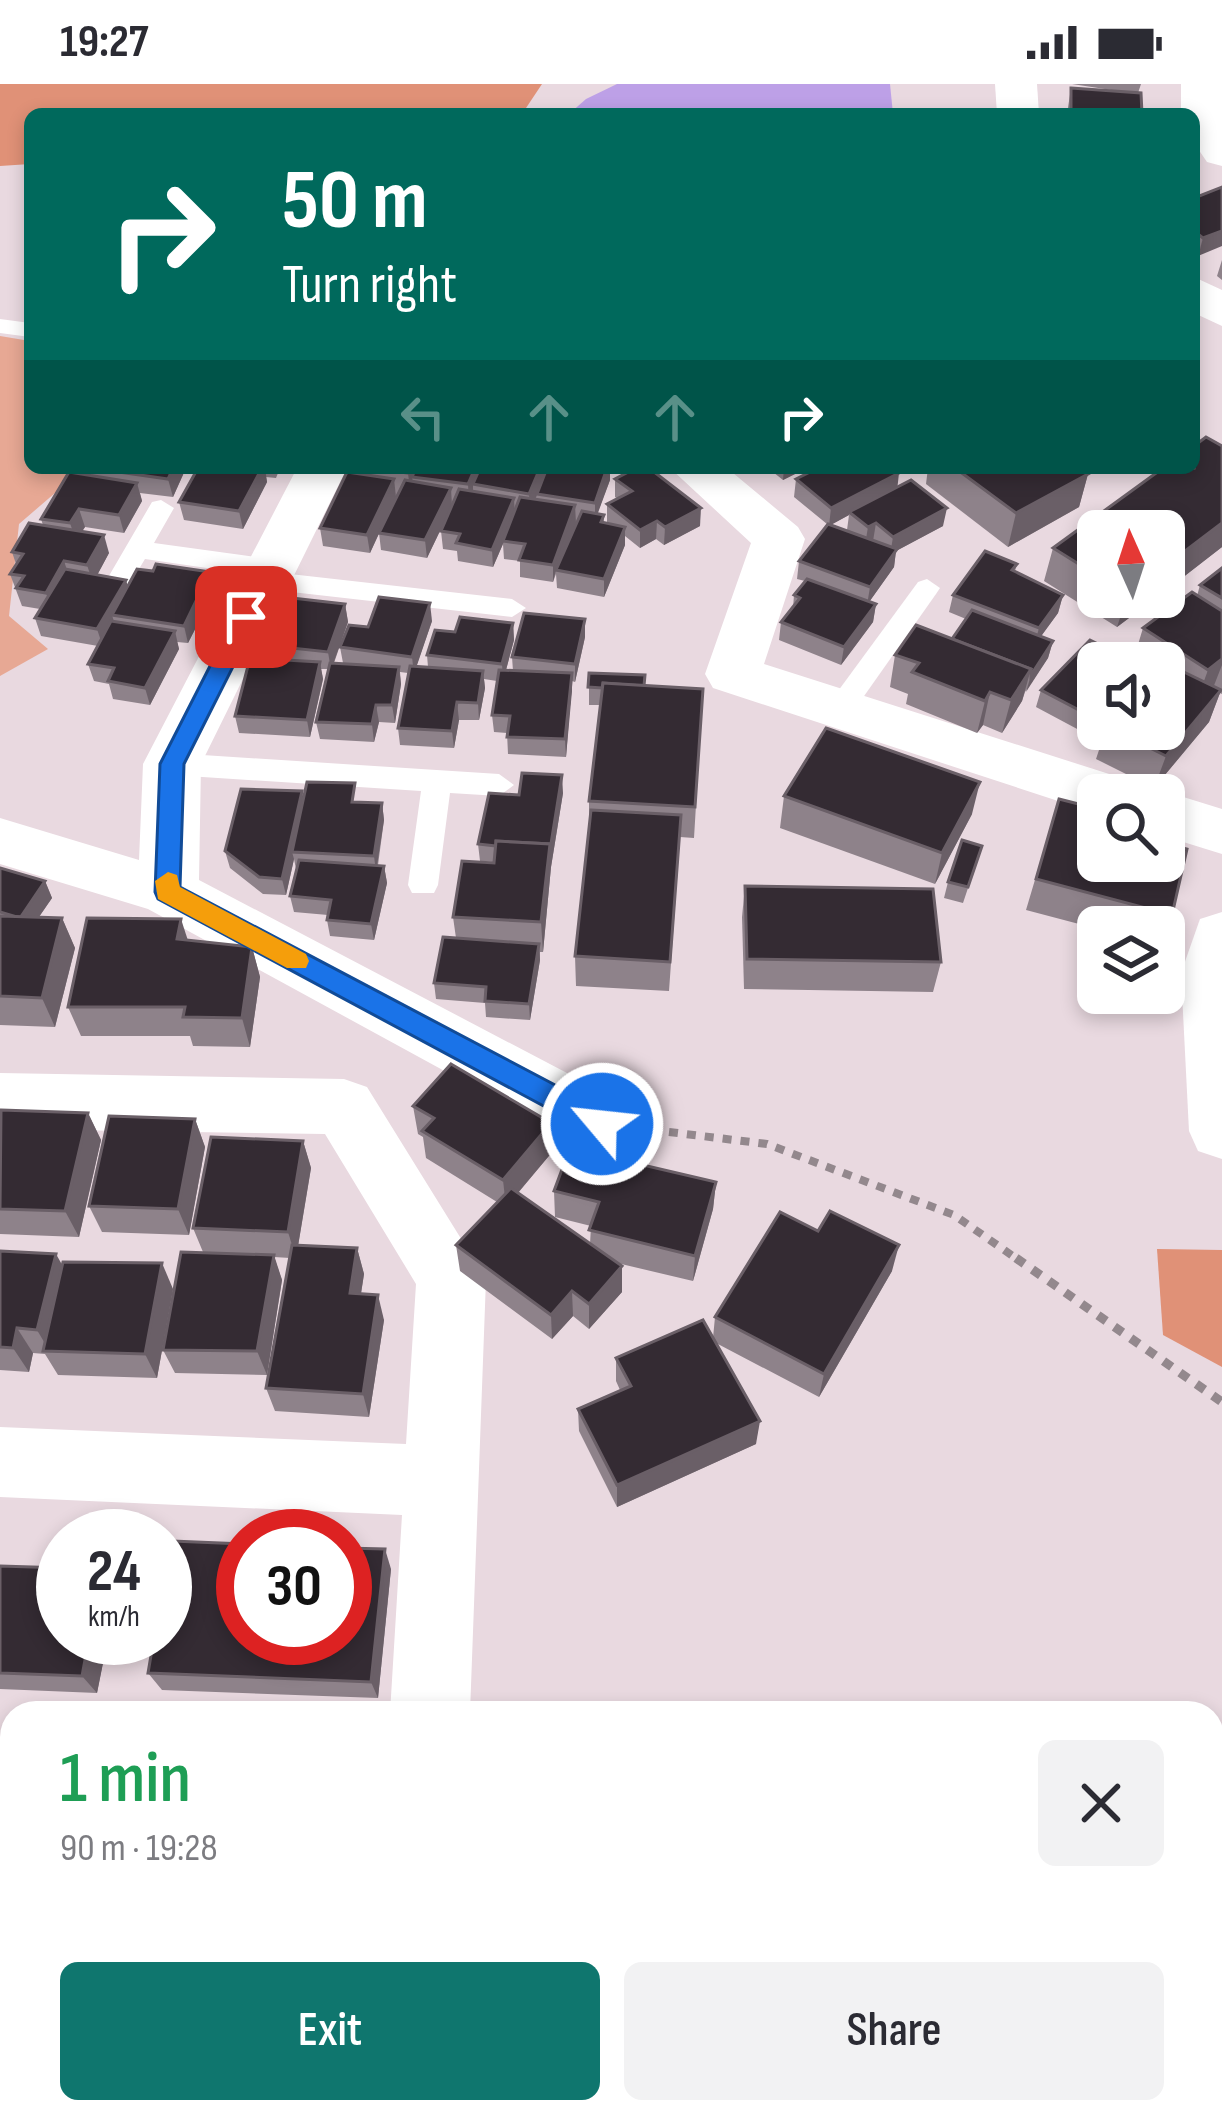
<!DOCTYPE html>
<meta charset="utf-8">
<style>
body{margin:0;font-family:"Sofia Sans Condensed",sans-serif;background:#f2f2f3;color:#2b2b33;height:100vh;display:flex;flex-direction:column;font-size:45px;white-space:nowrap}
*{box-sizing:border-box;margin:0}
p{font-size:39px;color:#7c7c81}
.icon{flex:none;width:66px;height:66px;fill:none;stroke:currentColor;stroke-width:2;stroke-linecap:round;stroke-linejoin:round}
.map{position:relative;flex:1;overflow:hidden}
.sheet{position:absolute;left:0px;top:1617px;width:1224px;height:423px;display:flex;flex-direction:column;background:#fff;border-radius:36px 36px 0 0;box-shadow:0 6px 18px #0003}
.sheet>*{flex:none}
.top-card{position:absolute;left:24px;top:24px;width:1176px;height:366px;border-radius:18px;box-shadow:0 6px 18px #0003;background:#00695c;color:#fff;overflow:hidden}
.needle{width:78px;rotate:357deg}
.buttons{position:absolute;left:1077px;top:426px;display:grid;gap:24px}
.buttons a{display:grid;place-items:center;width:108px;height:108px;border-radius:18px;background:#fff;box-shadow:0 6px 18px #0003;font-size:60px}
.speed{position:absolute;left:36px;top:1425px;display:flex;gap:24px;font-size:60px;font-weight:700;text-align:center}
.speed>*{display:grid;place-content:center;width:156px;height:156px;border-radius:50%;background:#fff;box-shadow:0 6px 18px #0003;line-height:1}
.speed small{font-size:30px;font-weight:400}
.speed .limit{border:18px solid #d22;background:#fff;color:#111}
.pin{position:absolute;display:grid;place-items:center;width:102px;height:102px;color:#fff;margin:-51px;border-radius:24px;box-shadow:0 6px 18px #0006}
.me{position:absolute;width:132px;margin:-66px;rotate:298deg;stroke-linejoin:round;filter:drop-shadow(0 0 9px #0008)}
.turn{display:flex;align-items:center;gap:42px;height:252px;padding:0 60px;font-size:54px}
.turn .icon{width:156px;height:156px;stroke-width:2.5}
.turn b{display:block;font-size:84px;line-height:102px}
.lanes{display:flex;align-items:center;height:114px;padding:0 60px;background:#0003;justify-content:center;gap:60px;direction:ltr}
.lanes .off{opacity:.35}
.round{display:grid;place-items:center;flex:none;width:126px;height:126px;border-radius:18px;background:#f2f2f3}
.summary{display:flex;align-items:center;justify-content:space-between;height:204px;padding:0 60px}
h1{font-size:72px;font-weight:600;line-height:90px;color:#1e9e55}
.cta{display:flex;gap:24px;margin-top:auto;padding:24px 60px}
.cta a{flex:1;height:138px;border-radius:18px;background:#0f766e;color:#fff;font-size:48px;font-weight:600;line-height:138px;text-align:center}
.cta a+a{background:#f2f2f3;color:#2b2b33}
.status{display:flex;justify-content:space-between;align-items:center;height:84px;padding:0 60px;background:#fff;direction:ltr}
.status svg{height:33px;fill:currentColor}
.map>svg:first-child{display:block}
.green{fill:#e7a894}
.forest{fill:#e09177}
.water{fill:#bda0e7}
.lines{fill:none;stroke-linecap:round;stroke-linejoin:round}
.path-far1{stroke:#93888d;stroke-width:8;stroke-dasharray:9 9;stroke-linecap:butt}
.path{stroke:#93888d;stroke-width:9;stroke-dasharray:10 10;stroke-linecap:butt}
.service{fill:#fff;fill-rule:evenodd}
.minor{fill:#fff;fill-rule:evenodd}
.wall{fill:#8e828a;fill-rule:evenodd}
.shaded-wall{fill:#6a5f67}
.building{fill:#342b33;stroke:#6a5f67;stroke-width:3}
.route{fill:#1a73e8;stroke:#114b97;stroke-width:3}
.slow{fill:#f59e0b}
</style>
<div class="status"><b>19:27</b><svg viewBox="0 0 49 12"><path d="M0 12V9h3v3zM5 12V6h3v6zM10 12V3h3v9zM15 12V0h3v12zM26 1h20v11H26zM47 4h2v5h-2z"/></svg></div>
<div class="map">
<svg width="1222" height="2039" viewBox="0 0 1222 2039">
<rect width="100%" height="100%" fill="#e9d9e0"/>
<polygon class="green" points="0,252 30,257 30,384 84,384 19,440 9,532 48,565 0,592"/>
<g class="forest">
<polygon points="0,0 542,0 522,30 30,30 30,80 0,82"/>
<polygon points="1157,1165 1222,1166 1222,1283 1163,1251"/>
</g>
<polygon class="water" points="617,0 890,0 893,30 569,30 586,15"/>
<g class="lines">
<polyline class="path-far1" points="669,1048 767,1060 954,1131 1020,1177"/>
<polyline class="path" points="1016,1174 1222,1318"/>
<g class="service">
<polygon points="0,235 30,239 30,253 0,249"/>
<polygon points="161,416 174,424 154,459 271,475 280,478 281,489 512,515 526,524 512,533 265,505 256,502 255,491 145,475 128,503 110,503 106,497 152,418"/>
<polygon points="927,495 940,504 936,510 850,632 830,632 826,625 830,618 918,498"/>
<polygon points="172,669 499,690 514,701 499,712 450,709 438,801 434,809 412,809 408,801 421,707 172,691 158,680"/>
</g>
<g class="minor">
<polygon points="995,0 1037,0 1039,30 997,30"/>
<polygon points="1181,0 1222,0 1222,82 1207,78 1194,59 1194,30 1181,28"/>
<polygon points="1194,193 1222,206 1222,242 1194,229"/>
<polygon points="297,384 347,384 201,680 199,796 626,1020 635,1040 626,1060 602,1068 578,1060 148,825 0,780 0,734 139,776 143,680"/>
<polygon points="670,384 727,384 798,443 805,455 764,580 1128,696 1136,711 1098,711 1098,730 713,604 705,590 751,459"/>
<polygon points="1164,707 1222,725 1222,770 1164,752 1164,711 1151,711"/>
<polygon points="1222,828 1222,1075 1198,1067 1189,1047 1181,889 1200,835"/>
<polygon points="0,989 344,995 367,1003 486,1195 470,1629 390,1629 402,1431 0,1413 0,1343 406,1360 416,1200 325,1050 0,1045"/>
<rect x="0" y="1667" width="12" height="82"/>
<polygon points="0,1942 12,1942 12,2028 21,2028 0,2032"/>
<rect x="273" y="2028" width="90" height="11"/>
<polygon points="365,2028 455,2028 454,2039 364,2039"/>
</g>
</g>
<g class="wall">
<polygon points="1072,0 1141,0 1138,9 1142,30 1067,30 1071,4 1118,7"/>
<polygon points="1222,103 1198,172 1194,169 1194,114"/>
<polygon points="1222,176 1222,196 1217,192"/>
<polygon points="1206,353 1222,362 1222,463 1164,508 1164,447 1098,447 1098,513 1157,513 1117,543 1044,497 1053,464 1163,384 1194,384 1194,362"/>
<polygon points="186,384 173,413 140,409 142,417 124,449 85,443 82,447 109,469 97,491 128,502 215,506 188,559 177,558 179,565 150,621 113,615 109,600 94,597 88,580 98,562 41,552 35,534 40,525 22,522 10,490 16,480 12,468 43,441 41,435 92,392 90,385"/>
<polygon points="198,384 280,384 276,394 266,393 267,398 243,445 184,436 179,418"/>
<polygon points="351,384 610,384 610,396 597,430 604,431 604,439 609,440 607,438 607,420 618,415 615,413 615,395 700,442 664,461 656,455 640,464 625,452 625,461 604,513 557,504 556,490 553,498 520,493 520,477 504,475 503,460 493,483 458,477 457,467 443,465 441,447 448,430 427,474 381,466 379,449 370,469 323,462 320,444 352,389"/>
<path d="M768,384H893L897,403L943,442L896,467L894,483L869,518L876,520L873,538L841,581L779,556L781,538L793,524L794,511L805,497L797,495L799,477L827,440L794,413L796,395L805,390L801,387L783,396ZM849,431L847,446L849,448L830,441Z"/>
<polygon points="928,384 1080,384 1088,390 1079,423 1008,463 926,400"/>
<polygon points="1017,480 1015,487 1063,511 1058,529 1041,552 1053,557 1048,574 1025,608 1022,617 1002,649 983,641 977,649 906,620 908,610 890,603 895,571 952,555 966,535 949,528 953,511"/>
<polygon points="1222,484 1222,610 1220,609 1209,638 1154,704 1096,675 1106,645 1164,645 1164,579 1098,579 1098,645 1102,645 1094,654 1036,623 1041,606 1090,556 1133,577 1143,544 1192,508 1197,512 1200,501"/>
<polygon points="345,520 348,538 334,579 343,579 340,563 368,543 432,537 416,583 428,583 427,571 455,548 513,539 514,556 506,586 513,587 512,573 585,535 585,553 575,598 572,597 566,673 508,670 507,649 494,648 492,631 497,597 484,595 485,604 479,636 459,636 454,664 400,661 398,644 408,589 400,588 401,600 395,639 379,638 374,658 320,655 316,638 329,585 321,585 323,595 310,653 239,649 235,632 267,575 264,561"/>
<polygon points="589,589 644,602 703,605 694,754 680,753 669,907 576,902 575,872 589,744 589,717 600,621 589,621"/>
<polygon points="302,707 303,715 382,719 384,736 378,781 384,782 387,799 374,856 330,852 327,836 328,831 294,828 290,812 296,785 294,775 286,811 263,810 230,784 225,767"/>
<polygon points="563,709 551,783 543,868 540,868 540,876 530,936 486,933 485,919 436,915 434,899 456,854 453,833 494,778 480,777 478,760 519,711"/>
<polygon points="784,712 972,730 935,800 780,744"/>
<polygon points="1059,715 1172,831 1164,850 1164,843 1098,843 1098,845 1026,826"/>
<polygon points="982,762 963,819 944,814 948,798"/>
<polygon points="0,784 45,797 52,814 39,833 62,834 75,864 55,943 0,941"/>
<polygon points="745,802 941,878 933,908 744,905 742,833"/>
<polygon points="188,856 252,863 260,893 250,963 193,962 190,952 81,952 68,923"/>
<polygon points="413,1022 553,1067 518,1109 590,1160 591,1142 555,1133 554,1107 716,1098 713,1125 693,1197 617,1179 622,1208 589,1245 573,1232 552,1255 460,1187 456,1161 497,1118 426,1074 423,1053 418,1050"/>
<polygon points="88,1029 101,1056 79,1153 0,1150 0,1030"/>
<polygon points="195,1035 205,1063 189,1151 102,1148 89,1122"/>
<polygon points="303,1057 311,1084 298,1162 357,1164 364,1190 361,1210 384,1236 369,1333 275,1327 266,1304 290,1174 274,1173 282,1196 267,1291 175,1289 163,1266 203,1168 193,1144"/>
<polygon points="818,1147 892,1187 819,1313 716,1259 756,1360 617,1423 579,1347 578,1325 620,1306 616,1297 616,1274 713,1254 715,1233"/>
<polygon points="0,1167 173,1205 157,1294 58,1291 45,1270 33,1269 29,1288 0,1286"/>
<polygon points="0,1482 63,1554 108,1554 97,1609 0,1605"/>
<polygon points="391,1485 378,1614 162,1606 148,1589"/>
<polygon points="0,1733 12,1733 12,1897 0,1896"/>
</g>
<g class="shaded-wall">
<polygon points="1222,147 1222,162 1198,172 1203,154"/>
<polygon points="173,384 186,384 173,413 168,395"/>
<polygon points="262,384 265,384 267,398 243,445 239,427"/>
<polygon points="410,384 420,384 412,393 413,399 410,407 408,389"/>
<polygon points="475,384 483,384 473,400 473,408 469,418 468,400"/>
<polygon points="540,384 548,384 530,428 529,410"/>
<polygon points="607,384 610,384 610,396 595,437 595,419"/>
<polygon points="784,384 801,384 801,387 783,396"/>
<polygon points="899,389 897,407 849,428 849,431 829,442 831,424"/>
<polygon points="1088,390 1079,423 1008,463 1016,429"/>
<polygon points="394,395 396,413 370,469 367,451"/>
<polygon points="137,399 142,417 124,449 119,431"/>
<polygon points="451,404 452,422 427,474 425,456"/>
<polygon points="514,414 515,432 493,483 492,466"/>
<polygon points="575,421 576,439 558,486 556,486 553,498 553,481"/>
<polygon points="701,424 700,442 664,461 665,443"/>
<polygon points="947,424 943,442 896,467 894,483 867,521 870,503 890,471 893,453"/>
<polygon points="79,425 85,443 76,457 70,439"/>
<polygon points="657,437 656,455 640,464 640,446"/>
<polygon points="876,439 873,457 865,461 868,443"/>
<polygon points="1222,439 1222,463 1164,508 1164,483"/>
<polygon points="625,443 625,461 604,513 604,495"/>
<polygon points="104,451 109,469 93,499 87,481"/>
<polygon points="64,477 70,495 52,527 46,509"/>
<polygon points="210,488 215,506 188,559 184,542"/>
<polygon points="126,496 131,513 112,531 115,541 103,563 97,545"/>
<polygon points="1063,511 1058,529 1034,562 1039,544"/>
<polygon points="1127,513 1157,513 1117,543"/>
<polygon points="430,519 432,537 414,590 412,573"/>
<polygon points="345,520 348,538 331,586 328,568"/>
<polygon points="876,520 873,538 841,581 844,563"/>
<polygon points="585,535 585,553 575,598 575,580"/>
<polygon points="513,539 514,556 503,597 502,580"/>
<polygon points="175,547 179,565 150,621 145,604"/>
<polygon points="1053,557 1048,574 1026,608 1031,591"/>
<polygon points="1222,575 1222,581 1213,604 1196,619 1208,586"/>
<polygon points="320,578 323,595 310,653 307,636"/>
<polygon points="399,583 401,600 395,639 392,621"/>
<polygon points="1031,585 1022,617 1002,649 1011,616"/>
<polygon points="483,587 485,604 479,636 478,619"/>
<polygon points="572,589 572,607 566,673 565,655"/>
<polygon points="1221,606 1209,638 1154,704 1166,672"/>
<polygon points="990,608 983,641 977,649 985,617"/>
<polygon points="457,618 459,636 454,664 452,647"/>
<polygon points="376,621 379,638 374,658 372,640"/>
<polygon points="562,691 563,709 551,783 543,868 541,838 550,760"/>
<polygon points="980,698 972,730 935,800 942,769"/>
<polygon points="302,707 305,724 292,768 294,775 286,811 282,795"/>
<polygon points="382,719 384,736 376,788 374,772"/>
<polygon points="384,782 387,799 374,856 371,840"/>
<polygon points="45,797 52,814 27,850 20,834"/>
<polygon points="62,834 75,864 55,943 42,914"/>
<polygon points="181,835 191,866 177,855"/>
<polygon points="539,860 540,876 530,936 529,920"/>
<polygon points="252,863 260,893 250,963 242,934"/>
<polygon points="88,1029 101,1056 79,1153 65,1127"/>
<polygon points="195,1035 205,1063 189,1151 178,1125"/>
<polygon points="551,1039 553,1067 506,1123 503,1096"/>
<polygon points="303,1057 311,1084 296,1174 288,1148"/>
<polygon points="716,1098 713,1125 693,1197 695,1172"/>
<polygon points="899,1161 892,1187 819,1313 824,1290"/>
<polygon points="357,1164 364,1190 357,1234 350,1209"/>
<polygon points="56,1170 70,1195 50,1268 37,1246"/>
<polygon points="274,1171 282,1196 267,1291 257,1267"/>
<polygon points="162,1179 173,1205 157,1294 145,1270"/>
<polygon points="622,1182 622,1208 589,1245 589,1220"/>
<polygon points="572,1207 573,1232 552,1255 551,1231"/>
<polygon points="378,1211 384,1236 369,1333 363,1310"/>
<polygon points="17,1244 33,1269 29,1288 13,1264"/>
<polygon points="760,1337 756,1360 617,1423 617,1401"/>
<polygon points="385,1465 391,1485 378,1614 371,1598"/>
<polygon points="89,1554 108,1554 97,1609 82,1592"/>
</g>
<g class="building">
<polygon points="1071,4 1141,9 1142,30 1071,30"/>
<polygon points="1222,103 1222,147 1203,154 1194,147 1194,114"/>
<polygon points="1206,353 1222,362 1222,439 1164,483 1164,447 1098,447 1098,492 1053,464 1163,384 1194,384 1194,362"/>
<polygon points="91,384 173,384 168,395"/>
<polygon points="198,384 262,384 239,427 179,418"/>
<polygon points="372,384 410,384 408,389"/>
<polygon points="416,384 475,384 468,400 412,393"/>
<polygon points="480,384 540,384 529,410 473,400"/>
<polygon points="547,384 607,384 595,419 537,410"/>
<polygon points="636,384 649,384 701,424 665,443 657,437 640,446 607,420 632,407 615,395"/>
<polygon points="818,384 893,384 899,389 831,424 796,395"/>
<polygon points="955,384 1080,384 1088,390 1016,429"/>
<polygon points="69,388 137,399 119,431 79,425 70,439 41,435"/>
<polygon points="347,388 394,395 367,451 320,444"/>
<polygon points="405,396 451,404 425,456 379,449"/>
<polygon points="911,396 947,424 893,453 876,439 868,443 849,428"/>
<polygon points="459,405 514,414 492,466 456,459 460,450 441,447"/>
<polygon points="520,413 575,421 553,481 519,476 525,460 503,457"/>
<polygon points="582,427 604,431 601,438 625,443 604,495 556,486"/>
<polygon points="29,439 104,451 87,481 64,477 46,509 16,504 24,492 10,490 23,470 12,468"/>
<polygon points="828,440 897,465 870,503 799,477"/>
<polygon points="985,467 1017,480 1012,486 1063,511 1039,544 953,511"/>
<polygon points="156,480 210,488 184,542 112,531 137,485 153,487"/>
<polygon points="1222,484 1222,514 1200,501"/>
<polygon points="65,485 126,496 97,545 35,534"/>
<polygon points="807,495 876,520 844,563 781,538 800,514 794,511"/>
<polygon points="1192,508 1222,527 1222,575 1208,586 1143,544"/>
<polygon points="283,513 345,520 328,568 264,561"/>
<polygon points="379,513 430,519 412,573 340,563 349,541 368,543"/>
<polygon points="972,526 1053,557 1031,591 1031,585 952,555"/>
<polygon points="524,529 585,535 575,580 512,573"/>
<polygon points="460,533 513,539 502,580 427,571 435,546 455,548"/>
<polygon points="111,537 175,547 145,604 108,597 114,584 88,580"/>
<polygon points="916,541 1031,585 1011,616 990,608 985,617 912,588 919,579 895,571"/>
<polygon points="1090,556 1136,579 1098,579 1098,636 1041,606"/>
<polygon points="250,574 320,578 307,636 235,632"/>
<polygon points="1163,578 1221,606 1166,672 1112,645 1164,645"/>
<polygon points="330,579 399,583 392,621 376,621 372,640 316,638"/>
<polygon points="410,582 483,587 478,619 457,618 452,647 398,644"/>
<polygon points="499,586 572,589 565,655 507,653 510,632 492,631"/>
<polygon points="589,589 645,591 644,602 603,599 602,604 588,603"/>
<polygon points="603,599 703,605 695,723 589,717"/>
<polygon points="826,644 980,698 942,769 784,712"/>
<polygon points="522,689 562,691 550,766 550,760 496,757 496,762 478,760 489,709 519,711"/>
<polygon points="307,698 355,699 352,718 382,719 374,772 292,768"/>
<polygon points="241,705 302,707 282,795 259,793 225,767"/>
<polygon points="1059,715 1098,725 1098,777 1164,777 1164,759 1187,765 1172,831 1036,795"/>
<polygon points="591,726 681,731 670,878 575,872"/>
<polygon points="962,756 982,762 968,803 948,798"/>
<polygon points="496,757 550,760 541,838 453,833 462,777 494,779"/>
<polygon points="299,776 384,782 371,840 327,836 331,816 290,812"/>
<polygon points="0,784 45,797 20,834 0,828"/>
<polygon points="745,802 933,805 941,878 747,875"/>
<polygon points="0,832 62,834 42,914 0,912"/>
<polygon points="87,834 181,835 177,855 252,863 242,934 183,933 185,923 68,923"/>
<polygon points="443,853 539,860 529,920 485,917 486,903 434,899"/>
<polygon points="451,980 551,1039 503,1096 422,1047 434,1034 413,1022"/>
<polygon points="1,1026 88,1029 65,1127 0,1125"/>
<polygon points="109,1032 195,1035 178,1125 89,1122"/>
<polygon points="211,1053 303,1057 288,1148 193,1144"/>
<polygon points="570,1064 716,1098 695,1172 589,1146 599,1118 554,1107"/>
<polygon points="511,1104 622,1182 589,1220 572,1207 551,1231 456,1161"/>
<polygon points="830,1127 899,1161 824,1290 715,1233 780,1128 818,1147"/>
<polygon points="292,1161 357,1164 350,1209 378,1211 363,1310 266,1304"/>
<polygon points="0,1167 56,1170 37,1246 17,1244 13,1264 0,1263"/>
<polygon points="181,1168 274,1171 257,1267 163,1266"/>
<polygon points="63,1178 162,1179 145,1270 43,1267"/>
<polygon points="703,1236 760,1337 617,1401 578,1325 631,1302 616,1274"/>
<polygon points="172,1457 243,1460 243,1554 345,1554 345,1464 385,1465 371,1598 148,1589 154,1554 165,1554 165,1496"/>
<polygon points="0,1482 63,1484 63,1554 89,1554 82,1592 0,1589"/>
<rect x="0" y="1733" width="12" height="155"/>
<polygon points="0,2032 114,2038 0,2039"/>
</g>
<polygon class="route" points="246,525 258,533 184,680 180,803 612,1031 616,1040 612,1048 592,1048 158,815 155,808 160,680 235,533"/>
<polygon class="slow" points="168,788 177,791 180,803 306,870 309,877 306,884 287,884 158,815 155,797"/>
</svg>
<div class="buttons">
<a><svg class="needle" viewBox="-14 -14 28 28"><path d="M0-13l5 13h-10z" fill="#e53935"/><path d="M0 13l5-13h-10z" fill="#7c7c81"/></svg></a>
<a><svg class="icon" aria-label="sound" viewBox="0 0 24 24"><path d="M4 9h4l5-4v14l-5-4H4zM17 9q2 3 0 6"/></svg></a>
<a><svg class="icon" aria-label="search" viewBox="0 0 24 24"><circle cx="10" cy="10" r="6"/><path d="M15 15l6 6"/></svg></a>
<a><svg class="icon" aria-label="layers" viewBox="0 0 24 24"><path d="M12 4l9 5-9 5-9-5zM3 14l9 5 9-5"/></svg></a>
</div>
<div class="speed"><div>24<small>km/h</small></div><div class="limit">30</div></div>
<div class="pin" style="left:246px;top:533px;background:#d93025"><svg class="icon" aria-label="arrive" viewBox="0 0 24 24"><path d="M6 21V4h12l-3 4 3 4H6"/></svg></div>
<svg class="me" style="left:602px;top:1040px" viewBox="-20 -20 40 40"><circle r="17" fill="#1a73e8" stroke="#fff" stroke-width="3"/><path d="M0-11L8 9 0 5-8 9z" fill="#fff"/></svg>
<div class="top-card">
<div class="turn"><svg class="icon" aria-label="right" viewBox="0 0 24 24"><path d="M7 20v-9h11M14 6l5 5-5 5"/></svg><div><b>50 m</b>Turn right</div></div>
<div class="lanes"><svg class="icon off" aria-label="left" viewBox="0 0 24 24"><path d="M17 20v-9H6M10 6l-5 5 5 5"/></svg><svg class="icon off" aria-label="ahead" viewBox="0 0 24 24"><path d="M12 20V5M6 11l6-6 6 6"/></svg><svg class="icon off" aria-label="ahead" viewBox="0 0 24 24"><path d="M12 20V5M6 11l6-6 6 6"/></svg><svg class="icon" aria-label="right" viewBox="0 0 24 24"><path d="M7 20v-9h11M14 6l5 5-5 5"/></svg></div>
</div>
<section class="sheet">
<div class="summary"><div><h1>1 min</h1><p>90 m · 19:28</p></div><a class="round"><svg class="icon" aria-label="close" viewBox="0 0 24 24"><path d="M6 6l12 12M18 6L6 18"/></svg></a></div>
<div class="cta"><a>Exit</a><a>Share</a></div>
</section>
</div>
